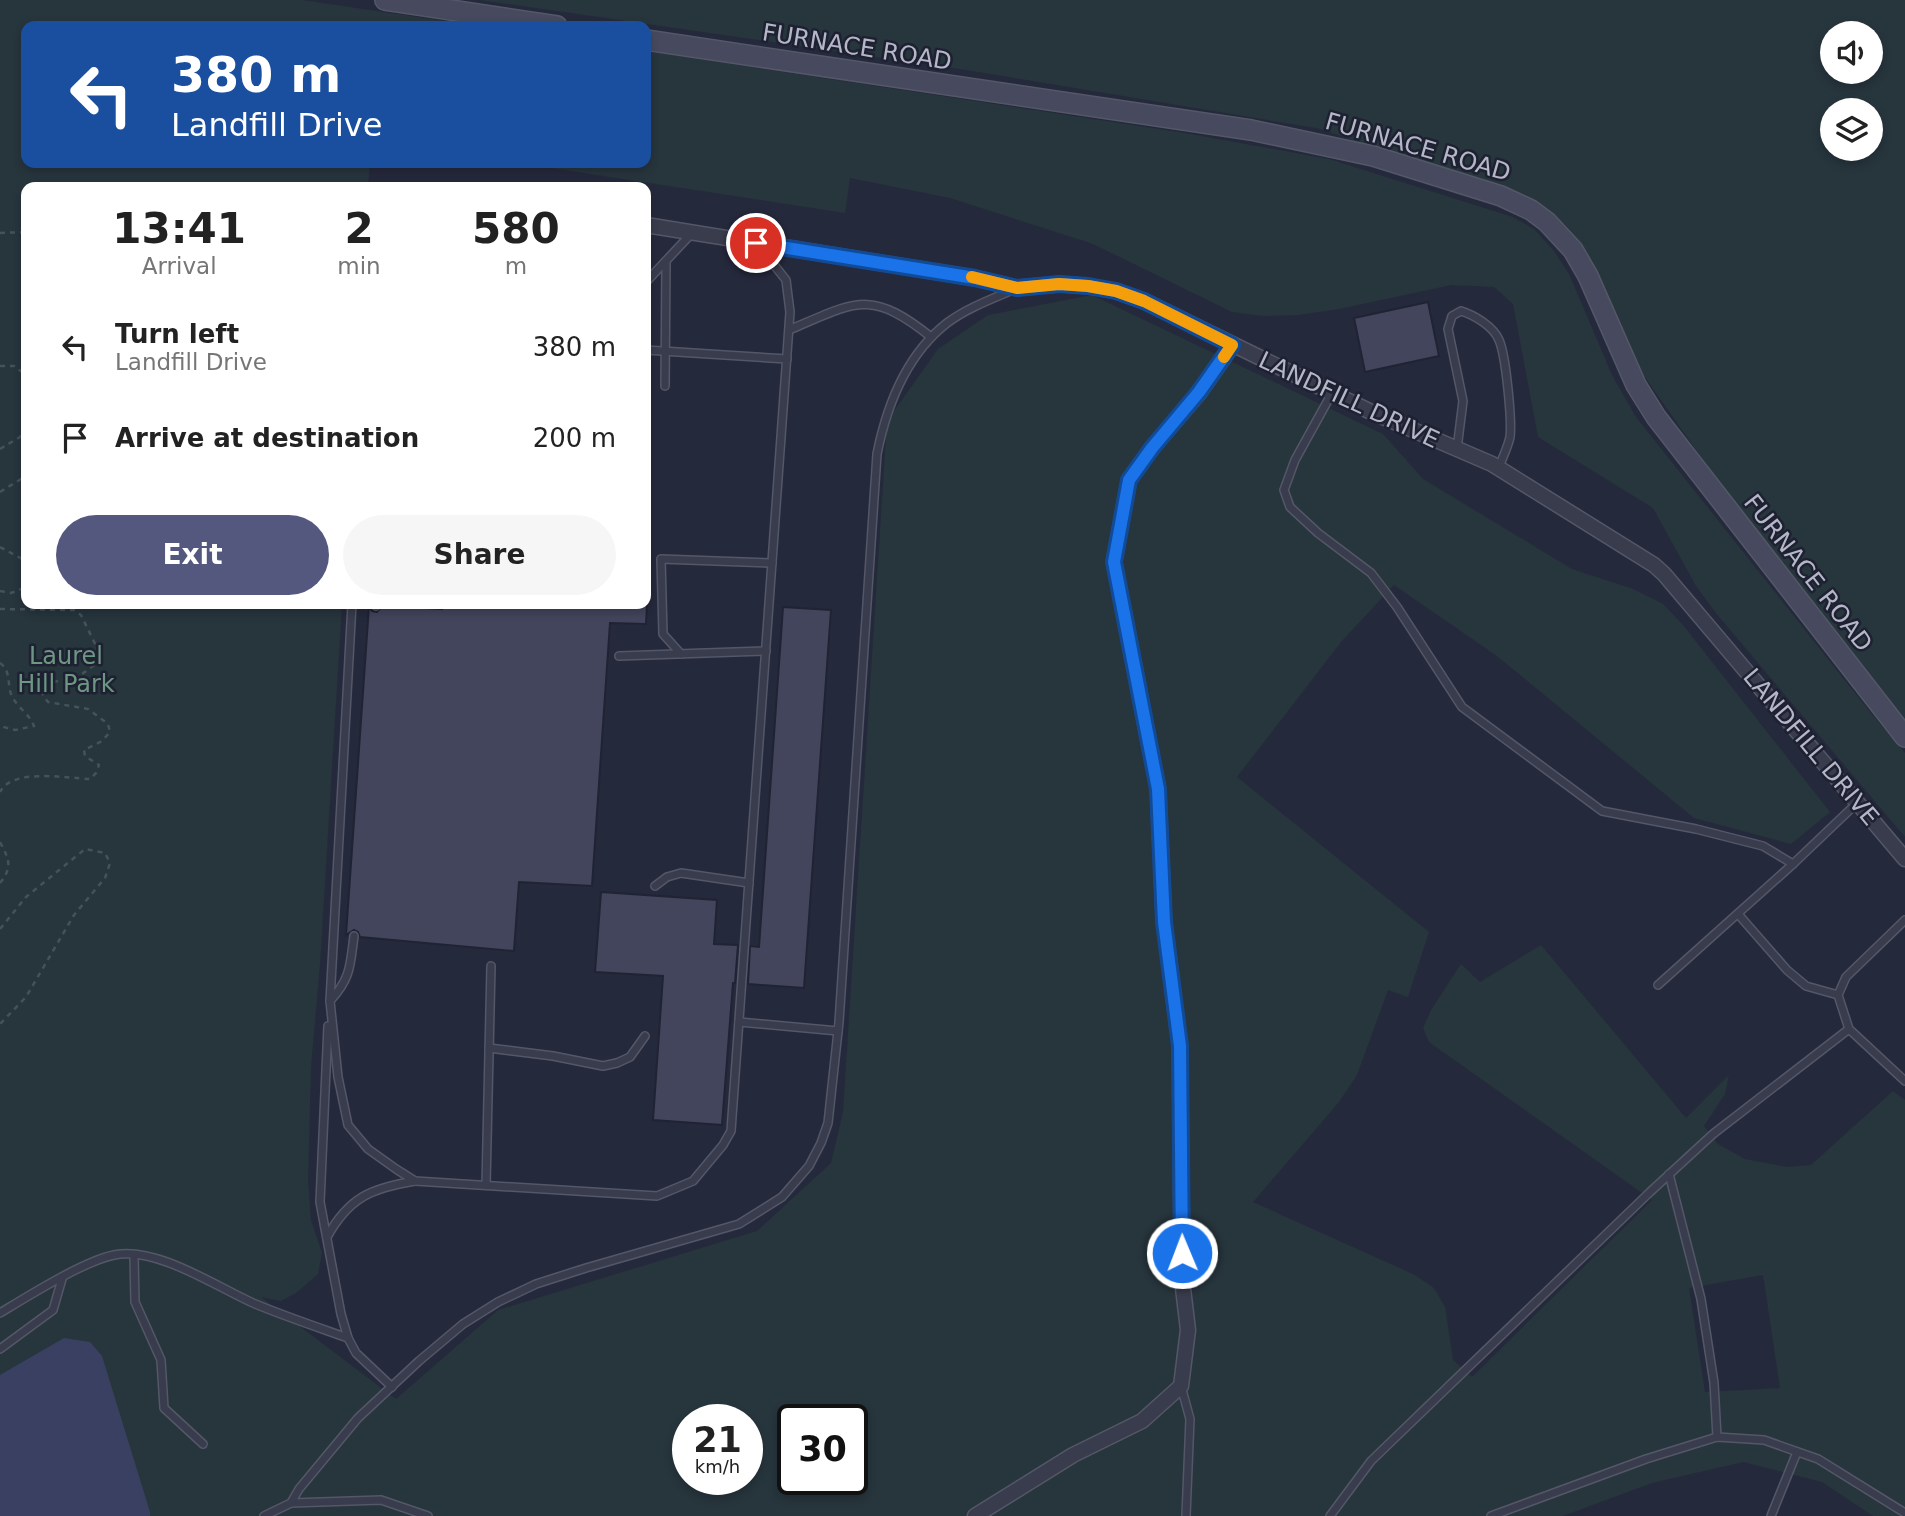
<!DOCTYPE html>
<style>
body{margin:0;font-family:"DejaVu Sans",sans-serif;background:#f6f6f6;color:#222;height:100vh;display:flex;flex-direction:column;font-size:26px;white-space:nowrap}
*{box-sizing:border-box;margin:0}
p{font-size:23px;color:#767676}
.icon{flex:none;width:38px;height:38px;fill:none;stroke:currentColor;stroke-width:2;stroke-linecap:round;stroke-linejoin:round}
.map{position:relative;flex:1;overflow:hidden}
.side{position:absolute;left:21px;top:182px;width:630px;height:427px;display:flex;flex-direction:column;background:#fff;border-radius:14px;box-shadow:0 4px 10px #0003}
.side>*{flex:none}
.banner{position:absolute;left:21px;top:21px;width:630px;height:147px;border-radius:14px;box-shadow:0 4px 10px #0003;background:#1a4fa0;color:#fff;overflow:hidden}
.tools{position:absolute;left:1820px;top:21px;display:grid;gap:14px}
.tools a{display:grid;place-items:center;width:63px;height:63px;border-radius:50%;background:#fff;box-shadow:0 4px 10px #0003;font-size:35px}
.speed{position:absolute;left:672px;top:1404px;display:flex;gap:14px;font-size:35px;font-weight:700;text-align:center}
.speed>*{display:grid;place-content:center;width:91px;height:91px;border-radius:50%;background:#fff;box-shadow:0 4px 10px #0003;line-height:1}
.speed small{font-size:18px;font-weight:400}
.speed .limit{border:4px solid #111;border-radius:10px;background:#fff;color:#111}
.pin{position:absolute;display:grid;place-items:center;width:60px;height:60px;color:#fff;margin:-30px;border:4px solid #fff;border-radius:50%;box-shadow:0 2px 7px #0007}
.me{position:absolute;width:77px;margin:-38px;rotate:359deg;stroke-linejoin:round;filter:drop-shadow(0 0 5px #0008)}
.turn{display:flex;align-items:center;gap:24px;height:147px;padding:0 35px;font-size:32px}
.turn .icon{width:91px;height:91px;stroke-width:2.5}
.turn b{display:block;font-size:49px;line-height:60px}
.eta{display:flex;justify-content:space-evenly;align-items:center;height:119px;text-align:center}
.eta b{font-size:42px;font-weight:600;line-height:49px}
.cta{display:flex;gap:14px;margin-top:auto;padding:14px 35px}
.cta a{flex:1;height:80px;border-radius:42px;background:#54587f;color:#fff;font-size:28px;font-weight:600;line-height:80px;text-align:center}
.cta a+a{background:#f6f6f6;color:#222}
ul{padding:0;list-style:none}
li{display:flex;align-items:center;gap:21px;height:91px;padding:0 35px}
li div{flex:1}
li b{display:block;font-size:26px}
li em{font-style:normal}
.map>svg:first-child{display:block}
.green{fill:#27353d;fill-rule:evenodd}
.water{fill:#3a4062}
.building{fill:#42455c;stroke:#202333;stroke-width:2}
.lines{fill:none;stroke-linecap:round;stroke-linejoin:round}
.lane-casing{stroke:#545767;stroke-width:10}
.street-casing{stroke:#545767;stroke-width:17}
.secondary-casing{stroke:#545767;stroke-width:22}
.path{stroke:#45525a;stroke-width:2.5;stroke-dasharray:5 5;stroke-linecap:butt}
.lane{stroke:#393c4c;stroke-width:7}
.street{stroke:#393c4c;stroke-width:14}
.secondary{stroke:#474a5f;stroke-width:19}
.route-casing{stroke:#114b97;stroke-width:18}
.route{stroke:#1a73e8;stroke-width:12}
.slow{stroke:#f59e0b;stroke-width:12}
.labels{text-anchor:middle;stroke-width:5;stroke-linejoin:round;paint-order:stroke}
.street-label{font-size:24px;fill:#b5b7c8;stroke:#1e2131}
.park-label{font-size:24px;fill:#6e9783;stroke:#1e2131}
</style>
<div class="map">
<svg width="1905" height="1516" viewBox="0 0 1905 1516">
<rect width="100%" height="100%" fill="#25293c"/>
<g class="green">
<path d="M0,0H302L479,26H26V163H370L368,187H26V604H342L320,964L311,1067L308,1182L311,1220L322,1253L318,1274L296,1293L281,1301L261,1297L396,1399L498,1310L757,1231L831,1163L843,1112L887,421L938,349L988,315L1092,295L1383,434L1423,479L1572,569L1633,589L1663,604L1683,625L1830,812L1791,844L1694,818L1497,656L1394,585L1341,642L1237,777L1429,932L1408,997L1388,990L1357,1075L1339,1102L1253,1202L1413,1274L1434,1288L1445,1307L1453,1360L1472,1377L1652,1200L1429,1042L1423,1028L1431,1010L1461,964L1480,982L1541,945L1686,1118L1729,1075L1725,1094L1704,1126L1718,1144L1745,1159L1787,1167L1811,1165L1893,1091L1905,1100V1516H1873L1822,1482L1743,1462L1652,1483L1563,1516H0ZM1763,1275L1780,1388L1705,1392L1689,1288ZM688,1419H747V1479H688ZM793,1419H852V1479H793Z"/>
<path d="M480,0H1905V721L1764,546L1639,369L1615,311L1583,249L1510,190L1316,128L960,69ZM1832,33H1871V72H1832ZM1832,110H1871V149H1832Z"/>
<polygon points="646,51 1185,133 1329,159 1513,217 1534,229 1554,251 1569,274 1612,375 1636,417 1870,712 1905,753 1905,837 1715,612 1696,586 1653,508 1538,437 1513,304 1494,287 1451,285 1339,309 1298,315 1264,316 1232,312 1093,244 950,198 850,178 845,213 518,163 646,163"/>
</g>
<polygon class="water" points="64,1338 90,1342 102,1356 150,1512 150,1516 0,1516 0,1375"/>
<g class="building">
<polygon points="1428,302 1439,356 1365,372 1354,318"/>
<polygon points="442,604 647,604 646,624 610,623 592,886 519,882 514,951 360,937 358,932 354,930 346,935 369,606 372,611 377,612 382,606 442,609"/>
<polygon points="783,607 831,610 804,988 748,984 750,946 759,947"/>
<polygon points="601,892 717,900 714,944 738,945 735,983 733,983 722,1125 653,1120 663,976 595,972"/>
</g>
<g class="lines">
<defs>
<g id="lane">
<polyline points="646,282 692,233"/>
<path d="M789,330C855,302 870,288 931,337"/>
<polyline points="646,350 787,359"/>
<polyline points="665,386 666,262"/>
<polyline points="1332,393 1295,460 1284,490 1290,507 1318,533 1371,573 1397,607 1462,707 1602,811 1696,829 1763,846 1793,864"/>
<path d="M1457,449L1463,401L1448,329L1452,316L1461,311C1474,315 1493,326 1499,340C1506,356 1512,420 1510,437C1508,447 1502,458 1499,468"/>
<polyline points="376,606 376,604"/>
<polyline points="681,654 663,634 661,559 772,563"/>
<polyline points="619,656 766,651"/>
<polyline points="655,886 667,877 681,873 749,883"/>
<polyline points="1738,914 1787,970 1806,986 1838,995"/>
<polyline points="1905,920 1846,977 1838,995 1849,1029 1905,1081"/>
<path d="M354,936C350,966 351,978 330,1001L338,1077L348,1125L368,1149L396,1169L415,1181L657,1196L693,1181L723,1145L731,1131L790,312L786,280L759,246"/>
<polyline points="1658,985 1793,864 1857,803"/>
<polyline points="330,1001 352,604"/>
<polyline points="739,1022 838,1031"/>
<polyline points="328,1026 320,1202 341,1314 348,1338 356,1353 392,1387"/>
<polyline points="489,1048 553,1056 603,1066 617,1063 630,1057 645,1036"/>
<polyline points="1669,1174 1701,1299 1714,1383 1717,1437"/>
<polyline points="486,1185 491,966"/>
<path d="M327,1237C349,1197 372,1188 415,1181"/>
<polyline points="134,1255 135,1302 161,1360 164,1408 203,1444"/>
<path d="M0,1313C28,1296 84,1261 114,1255C156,1246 215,1286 253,1303C284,1316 317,1327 348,1338"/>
<polyline points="0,1349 53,1310 62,1279"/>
<polyline points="1181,1386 1190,1419 1186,1516"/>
<polyline points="291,1503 381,1500 428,1516"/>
<path d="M264,1516L291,1503L299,1489L358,1418L419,1361L463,1324L498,1302L536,1284L586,1268L739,1224L782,1197L809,1166L821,1143L828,1123L839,1022L877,454C887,404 906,355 947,323C967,308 992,299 1015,289"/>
<polyline points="1330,1516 1371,1461 1650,1192 1713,1134 1849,1029"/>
<polyline points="1491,1516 1646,1459 1717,1437 1764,1440 1818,1459 1905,1513"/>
<polyline points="1771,1516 1797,1452"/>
</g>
<g id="street">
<polyline points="646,225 975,278 1017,288 1059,284 1088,286 1116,291 1144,301 1369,411 1492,464 1654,565 1664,574 1905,859"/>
<polyline points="975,1516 1073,1455 1142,1421 1181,1386 1188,1330 1182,1280 1180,1046 1164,922 1158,789 1114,562 1129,480 1152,448 1200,392 1232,346"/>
</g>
<g id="secondary">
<polyline points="385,0 557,26"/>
<polyline points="646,40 1251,130 1373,156 1501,196 1531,210 1547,222 1573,250 1588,276 1636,385 1656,417 1905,737"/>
</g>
</defs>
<use href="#lane" class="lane-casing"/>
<use href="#street" class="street-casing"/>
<use href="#secondary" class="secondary-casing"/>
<g class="path">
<polyline points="0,233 26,232"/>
<polyline points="0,366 14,366 26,375"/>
<polyline points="0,449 20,437 26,428"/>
<polyline points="0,492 26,476"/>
<polyline points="0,547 26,561"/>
<polyline points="0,591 11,593 26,587"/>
<path d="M0,609L74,610L81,615L100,654V661L82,674L44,685L43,695L48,702L88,709L108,724L110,732L102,741L84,750L85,756L99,765L96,773L90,779C66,778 12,768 0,792"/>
<path d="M0,663C11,671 7,682 11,694C16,707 29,713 34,726L15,730L0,726"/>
<path d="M0,842C9,859 13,867 0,883"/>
<polyline points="0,929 26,897 85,849 105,853 110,863 105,878 74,915 26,997 0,1024"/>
</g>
<use href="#lane" class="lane"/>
<use href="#street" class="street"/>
<use href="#secondary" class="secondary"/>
</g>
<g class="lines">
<defs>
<polyline id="route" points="756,243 975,278 1017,288 1059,284 1088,286 1116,291 1144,301 1232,345 1199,392 1152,448 1129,480 1114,562 1158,789 1164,922 1180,1046 1182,1253"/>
</defs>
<use href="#route" class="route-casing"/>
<use href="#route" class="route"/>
<polyline class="slow" points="972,277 1017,288 1059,284 1088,286 1116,291 1144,301 1232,345 1224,357"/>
</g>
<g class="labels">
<g class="street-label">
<text transform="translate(857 47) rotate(9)" y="8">FURNACE ROAD</text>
<text transform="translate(1418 147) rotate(16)" y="8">FURNACE ROAD</text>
<text transform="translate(1349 400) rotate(25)" y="8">LANDFILL DRIVE</text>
<text transform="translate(1808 573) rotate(52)" y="8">FURNACE ROAD</text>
<text transform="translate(1811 747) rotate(50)" y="8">LANDFILL DRIVE</text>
</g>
<g class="park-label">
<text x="66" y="664">Laurel<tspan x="66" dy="28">Hill Park</tspan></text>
</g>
</g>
</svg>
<div class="tools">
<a><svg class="icon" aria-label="sound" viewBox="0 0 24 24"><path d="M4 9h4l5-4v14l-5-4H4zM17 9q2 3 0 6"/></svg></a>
<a><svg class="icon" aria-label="layers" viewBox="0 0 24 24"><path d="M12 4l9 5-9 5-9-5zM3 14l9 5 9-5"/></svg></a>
</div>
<div class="speed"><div>21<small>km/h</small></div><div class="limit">30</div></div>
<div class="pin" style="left:756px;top:243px;background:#d93025"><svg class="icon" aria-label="arrive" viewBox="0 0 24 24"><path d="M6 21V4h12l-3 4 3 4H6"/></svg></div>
<svg class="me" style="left:1182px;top:1253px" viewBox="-20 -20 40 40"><circle r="17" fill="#1a73e8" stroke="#fff" stroke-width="3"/><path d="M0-11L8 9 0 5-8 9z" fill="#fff"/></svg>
<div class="banner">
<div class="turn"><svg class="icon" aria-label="left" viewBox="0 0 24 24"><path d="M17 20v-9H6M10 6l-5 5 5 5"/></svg><div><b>380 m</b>Landfill Drive</div></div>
</div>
<section class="side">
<div class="eta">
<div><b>13:41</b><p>Arrival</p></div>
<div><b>2</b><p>min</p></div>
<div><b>580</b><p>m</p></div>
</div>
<ul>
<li><svg class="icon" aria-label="left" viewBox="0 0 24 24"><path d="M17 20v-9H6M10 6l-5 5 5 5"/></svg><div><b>Turn left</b><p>Landfill Drive</p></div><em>380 m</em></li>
<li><svg class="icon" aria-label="arrive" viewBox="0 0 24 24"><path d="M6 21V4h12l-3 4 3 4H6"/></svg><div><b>Arrive at destination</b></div><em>200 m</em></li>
</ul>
<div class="cta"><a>Exit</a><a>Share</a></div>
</section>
</div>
